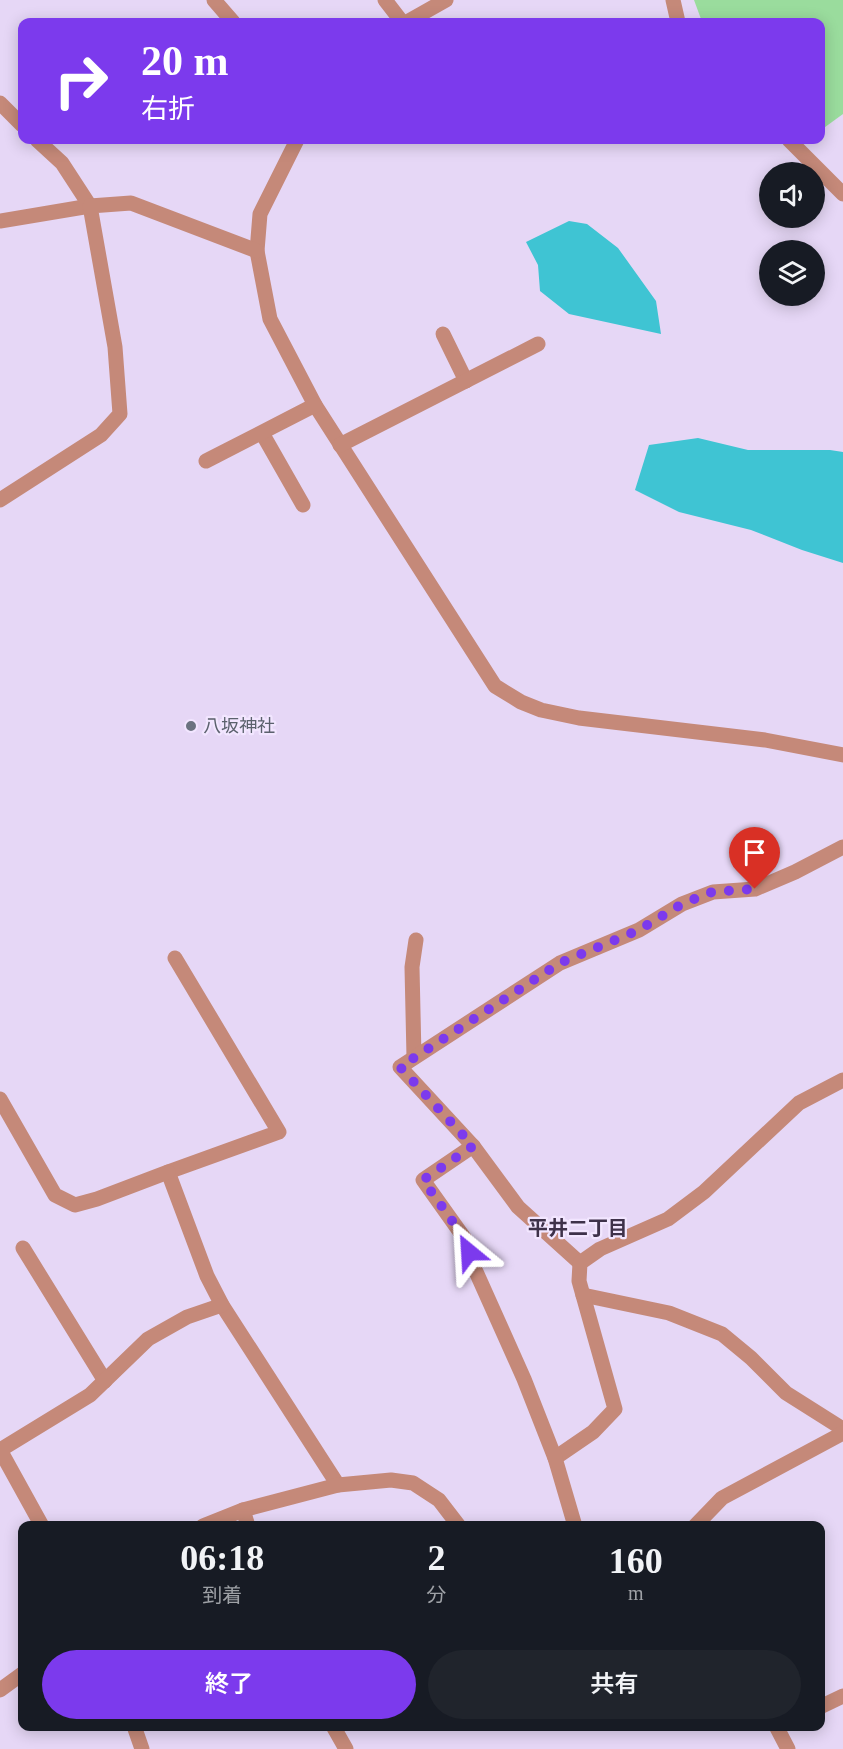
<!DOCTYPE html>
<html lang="ja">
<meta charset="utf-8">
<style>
body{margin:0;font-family:"Times New Roman","Noto Sans JP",serif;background:#20242c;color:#f1f3f6;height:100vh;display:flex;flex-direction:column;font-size:22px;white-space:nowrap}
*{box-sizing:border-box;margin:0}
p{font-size:20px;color:#9ea1a6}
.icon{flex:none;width:33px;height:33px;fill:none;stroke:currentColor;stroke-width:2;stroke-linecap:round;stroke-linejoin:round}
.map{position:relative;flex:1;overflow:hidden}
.drawer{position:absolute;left:18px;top:1521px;width:807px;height:210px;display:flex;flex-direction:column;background:#171b24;border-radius:12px;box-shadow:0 3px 15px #0003}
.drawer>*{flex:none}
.guide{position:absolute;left:18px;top:18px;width:807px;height:126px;border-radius:12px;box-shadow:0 3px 15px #0003;background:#7c3aed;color:#fff;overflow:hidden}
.fabs{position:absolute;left:759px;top:162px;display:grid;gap:12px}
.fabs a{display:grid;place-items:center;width:66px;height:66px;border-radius:50%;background:#171b24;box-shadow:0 3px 15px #0003;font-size:30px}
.pin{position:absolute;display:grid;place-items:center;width:51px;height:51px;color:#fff;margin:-62px -26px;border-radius:50% 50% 50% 0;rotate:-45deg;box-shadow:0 0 6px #0007}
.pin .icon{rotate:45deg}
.me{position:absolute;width:66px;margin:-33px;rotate:333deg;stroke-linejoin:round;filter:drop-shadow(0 0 4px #0008)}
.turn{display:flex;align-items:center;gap:21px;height:126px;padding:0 24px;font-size:27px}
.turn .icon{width:78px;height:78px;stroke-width:2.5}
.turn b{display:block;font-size:42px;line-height:51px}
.eta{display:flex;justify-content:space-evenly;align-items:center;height:102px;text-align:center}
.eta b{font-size:36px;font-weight:600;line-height:42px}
.cta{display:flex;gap:12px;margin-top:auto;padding:12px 24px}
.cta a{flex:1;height:69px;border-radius:36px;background:#7c3aed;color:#fff;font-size:24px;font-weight:600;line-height:69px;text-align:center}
.cta a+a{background:#20242c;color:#f1f3f6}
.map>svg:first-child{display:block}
.green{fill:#9adc9d}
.water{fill:#3fc4d3}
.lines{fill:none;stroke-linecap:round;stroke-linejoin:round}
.minor{stroke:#c58979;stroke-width:15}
.route{stroke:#7c3aed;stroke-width:10;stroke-dasharray:0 18}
.worship-dot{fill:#6b7280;stroke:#f2e6ff;stroke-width:2}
.labels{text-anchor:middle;stroke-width:4.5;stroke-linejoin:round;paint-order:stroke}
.worship-label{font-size:18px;fill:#5b616d;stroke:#f2e6ff;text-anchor:start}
.neighbourhood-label{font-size:20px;font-weight:bold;fill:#3e314a;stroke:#f2e6ff}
</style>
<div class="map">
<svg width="843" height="1749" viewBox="0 0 843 1749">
<rect width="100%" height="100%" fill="#e6d7f6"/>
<polygon class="green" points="694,0 843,0 843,114 821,130 820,22 704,22 701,19"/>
<g class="water">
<polygon points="569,221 587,224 618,248 656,301 661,334 569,314 540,291 538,265 526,242"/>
<polygon points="698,438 748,450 830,450 843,452 843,563 802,550 751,530 679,512 635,490 649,445"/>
</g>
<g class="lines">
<g class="minor">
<polyline points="214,0 233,22"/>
<polyline points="385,0 402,22"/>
<polyline points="673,0 678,22"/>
<polyline points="407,22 446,0"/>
<polyline points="0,103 22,125"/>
<polyline points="297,140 260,214 257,251 270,319 315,405 495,686 521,702 541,710 579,718 765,740 843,755"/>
<polyline points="789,140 843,194"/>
<polyline points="0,221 90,206 62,163 37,140"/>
<polyline points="443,334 466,381"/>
<polyline points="262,433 303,505"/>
<polyline points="340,445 538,344"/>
<polyline points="206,461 315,405"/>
<polyline points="0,500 101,435 120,414 115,347 90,206 131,203 257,251"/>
<polyline points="175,958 279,1132 168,1172 207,1276 222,1305 338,1485"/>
<polyline points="414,1057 412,967 416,940"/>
<polyline points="0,1099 55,1195 75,1205 97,1199 168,1172"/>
<polyline points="473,1146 518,1207 580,1263"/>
<polyline points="23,1248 105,1381"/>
<polyline points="583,1295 669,1313 722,1334 751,1358 786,1393 843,1429"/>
<polyline points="555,1458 593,1432 615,1409 579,1281 580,1263 600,1249 668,1219 704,1192 799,1103 843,1080"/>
<polyline points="243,1510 248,1526"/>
<polyline points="42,1526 0,1450 90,1395 148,1339 187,1317 222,1305"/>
<polyline points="203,1526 243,1510 338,1485 391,1480 413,1483 439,1500 459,1526"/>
<polyline points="575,1526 555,1458 524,1379 473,1265 465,1239 423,1180 473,1146 400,1067 560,963 639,930 682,904 713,892 755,889 795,872 843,847"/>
<polyline points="695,1526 722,1498 843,1433"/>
<polyline points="0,1690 22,1674"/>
<polyline points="820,1707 843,1696"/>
<polyline points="134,1726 142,1749"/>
<polyline points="333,1726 346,1749"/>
<polyline points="776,1726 788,1749"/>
</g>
</g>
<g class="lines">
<polyline class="route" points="469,1252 465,1239 423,1180 473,1146 400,1067 560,963 639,930 682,904 712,892 755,889"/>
</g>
<circle class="worship-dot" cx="191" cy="726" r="6"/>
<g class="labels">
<g class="worship-label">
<text x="203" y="732">八坂神社</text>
</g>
<g class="neighbourhood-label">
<text x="578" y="1235">平井二丁目</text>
</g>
</g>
</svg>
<div class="fabs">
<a><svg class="icon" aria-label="sound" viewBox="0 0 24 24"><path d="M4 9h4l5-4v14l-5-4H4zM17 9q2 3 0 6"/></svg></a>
<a><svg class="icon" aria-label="layers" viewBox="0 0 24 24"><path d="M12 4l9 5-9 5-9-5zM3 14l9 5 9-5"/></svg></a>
</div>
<div class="pin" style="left:755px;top:889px;background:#d93025"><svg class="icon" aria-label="arrive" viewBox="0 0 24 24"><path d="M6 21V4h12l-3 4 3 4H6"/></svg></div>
<svg class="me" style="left:469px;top:1252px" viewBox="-20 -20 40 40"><path d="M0-17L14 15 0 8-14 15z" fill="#7c3aed" stroke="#fff" stroke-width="4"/></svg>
<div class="guide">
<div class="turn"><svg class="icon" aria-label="right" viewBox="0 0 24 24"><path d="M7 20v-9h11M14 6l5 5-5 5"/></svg><div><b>20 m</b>右折</div></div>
</div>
<section class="drawer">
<div class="eta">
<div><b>06:18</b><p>到着</p></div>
<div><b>2</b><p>分</p></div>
<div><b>160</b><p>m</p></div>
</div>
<div class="cta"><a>終了</a><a>共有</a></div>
</section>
</div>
